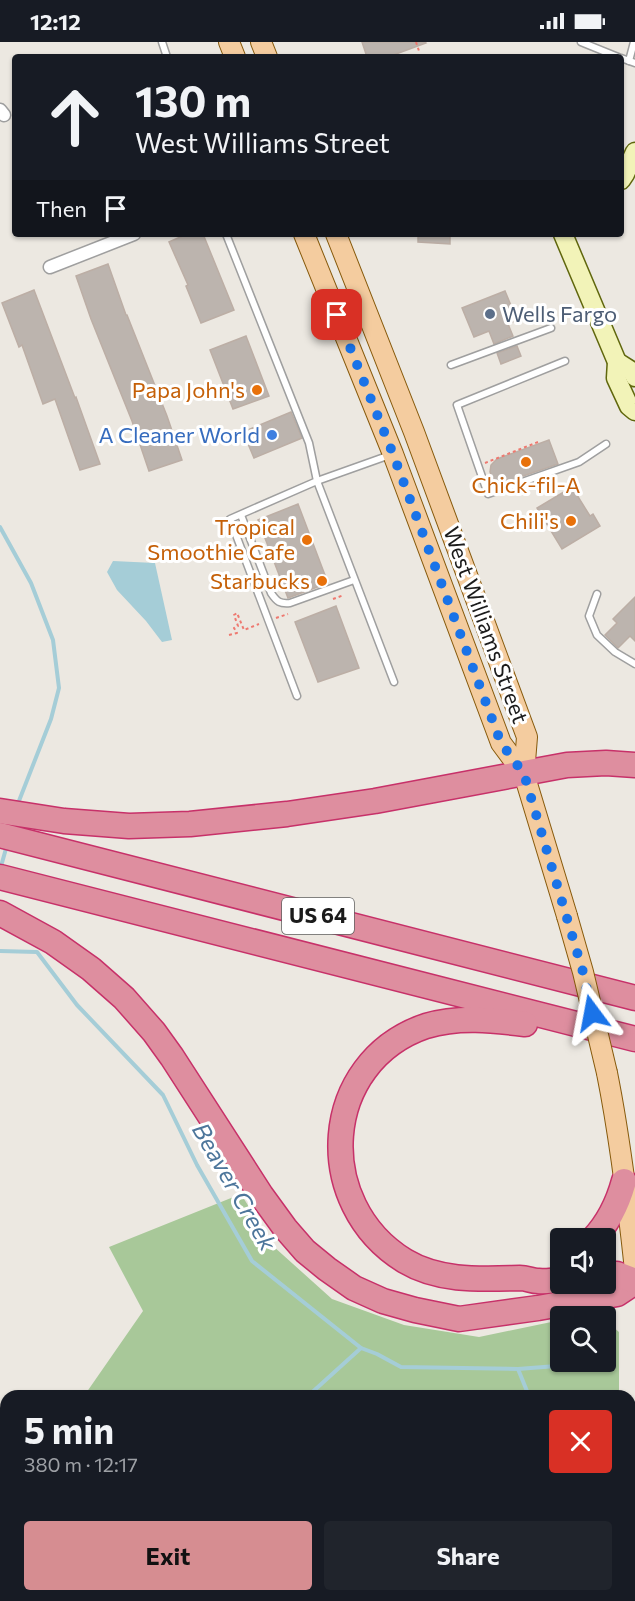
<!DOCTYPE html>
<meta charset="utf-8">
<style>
body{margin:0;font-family:Commissioner,sans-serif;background:#20242c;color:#f1f3f6;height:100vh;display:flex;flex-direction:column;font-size:22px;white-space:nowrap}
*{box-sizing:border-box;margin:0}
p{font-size:20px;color:#9ea1a6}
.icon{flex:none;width:33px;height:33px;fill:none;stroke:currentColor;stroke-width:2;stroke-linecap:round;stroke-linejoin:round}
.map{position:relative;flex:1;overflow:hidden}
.drawer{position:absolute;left:0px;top:1348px;width:636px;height:212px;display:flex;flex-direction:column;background:#171b24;border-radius:18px 18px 0 0;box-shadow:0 2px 4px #0004}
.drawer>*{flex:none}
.banner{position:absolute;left:12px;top:12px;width:612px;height:183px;border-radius:6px;box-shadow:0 2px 4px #0004;background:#171b24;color:#f1f3f6;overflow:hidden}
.tools{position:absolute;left:550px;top:1186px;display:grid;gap:12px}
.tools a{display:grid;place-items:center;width:66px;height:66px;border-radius:6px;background:#171b24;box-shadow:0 2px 4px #0004;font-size:30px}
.pin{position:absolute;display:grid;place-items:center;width:51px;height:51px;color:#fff;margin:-26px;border-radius:12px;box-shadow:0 3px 9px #0006}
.me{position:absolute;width:66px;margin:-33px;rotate:347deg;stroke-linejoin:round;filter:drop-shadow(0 0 4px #0008)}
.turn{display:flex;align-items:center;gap:21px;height:126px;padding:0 24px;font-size:27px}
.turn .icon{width:78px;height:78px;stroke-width:2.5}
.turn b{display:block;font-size:42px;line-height:51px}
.then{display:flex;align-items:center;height:57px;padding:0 24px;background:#0003;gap:12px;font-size:22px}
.round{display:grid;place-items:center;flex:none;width:63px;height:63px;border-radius:6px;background:#20242c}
.headline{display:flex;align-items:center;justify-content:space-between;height:102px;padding:0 24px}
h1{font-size:36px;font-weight:700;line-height:45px}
.primary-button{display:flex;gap:12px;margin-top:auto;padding:12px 24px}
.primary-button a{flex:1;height:69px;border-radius:6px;background:#d68d91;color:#111;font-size:24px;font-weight:700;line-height:69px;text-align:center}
.primary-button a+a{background:#20242c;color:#f1f3f6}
.status{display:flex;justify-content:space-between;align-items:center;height:42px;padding:0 30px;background:#171b24;direction:ltr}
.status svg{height:16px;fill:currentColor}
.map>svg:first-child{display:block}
.forest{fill:#a8c899}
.water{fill:#a5cdd7}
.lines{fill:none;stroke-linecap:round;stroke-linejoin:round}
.stream{stroke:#a5cdd7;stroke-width:4}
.building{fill:#bcb4ae;stroke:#bcaea5;stroke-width:1.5}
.lane-casing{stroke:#9f9f9f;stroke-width:9}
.street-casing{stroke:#9f9f9f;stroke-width:15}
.secondary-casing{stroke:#60670d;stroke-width:21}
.primary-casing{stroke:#875a0c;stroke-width:22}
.highway-casing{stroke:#c73169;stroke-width:27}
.path{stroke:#ee7970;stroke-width:2;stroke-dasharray:3 3;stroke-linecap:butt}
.lane{stroke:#fff;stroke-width:6}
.street{stroke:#fff;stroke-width:12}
.secondary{stroke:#f2f3b8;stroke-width:18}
.primary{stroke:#f4cc9f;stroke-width:20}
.highway{stroke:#de8e9f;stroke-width:24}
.primary-bridge-casing{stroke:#875a0c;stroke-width:22;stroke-linecap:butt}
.primary-bridge{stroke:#f4cc9f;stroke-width:20}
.route{stroke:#1a73e8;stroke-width:10;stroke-dasharray:0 18}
.service-dot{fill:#5c6f8a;stroke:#fff;stroke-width:2}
.food-dot{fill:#e8710a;stroke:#fff;stroke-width:2}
.shop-dot{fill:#3f7fe0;stroke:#fff;stroke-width:2}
.labels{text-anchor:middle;stroke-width:6;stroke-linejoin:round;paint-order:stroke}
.shield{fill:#fff;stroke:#5f5f5f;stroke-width:1.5}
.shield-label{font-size:21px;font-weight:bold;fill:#1b1b1b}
.service-label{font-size:22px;fill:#4e5e75;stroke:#fff;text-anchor:start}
.food-label{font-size:22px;fill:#c56008;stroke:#fff;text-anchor:end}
.shop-label{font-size:22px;fill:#366cbe;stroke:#fff;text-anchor:end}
.street-label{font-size:22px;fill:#1b1b1b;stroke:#fff}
.water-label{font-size:24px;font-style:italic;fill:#4d769b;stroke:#fff}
</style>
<div class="status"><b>12:12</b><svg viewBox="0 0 49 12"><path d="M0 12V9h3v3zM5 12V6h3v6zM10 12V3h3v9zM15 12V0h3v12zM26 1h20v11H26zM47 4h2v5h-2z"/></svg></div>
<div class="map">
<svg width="635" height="1559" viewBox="0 0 635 1559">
<rect width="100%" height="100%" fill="#ece8e1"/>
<g class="forest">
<polygon points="241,1152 273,1204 332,1257 404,1283 479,1295 561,1278 561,1320 606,1320 606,1279 619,1290 619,1354 84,1354 143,1269 109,1205"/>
<polygon points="6,1504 6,1554 149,1554 145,1559 0,1559 0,1508"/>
</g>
<polygon class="water" points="113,519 155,521 172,598 162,600 146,579 117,548 107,530"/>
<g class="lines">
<g class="stream">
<polyline points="0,485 31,541 53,598 59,646 51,677 17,764"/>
<polyline points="0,828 7,803"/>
<polyline points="0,909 37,910 77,963 163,1053 197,1123 252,1219 361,1306 377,1312 401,1325 518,1327 595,1321"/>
<polyline points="518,1327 529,1354"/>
<polyline points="308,1354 361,1306"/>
<polyline points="34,1559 40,1554"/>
<polyline points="593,1559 593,1554"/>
</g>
</g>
<g class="building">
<polygon points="362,0 425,0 426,1 388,15 367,15"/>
<polygon points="187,192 203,192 234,268 201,281 186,244 188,243 169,200"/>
<polygon points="418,192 450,192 450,202 418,200"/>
<polygon points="108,222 126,273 127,273 167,374 182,418 149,429 132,379 91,277 76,234"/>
<polygon points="34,248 75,356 76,355 100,422 80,428 55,357 43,362 22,303 19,305 2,261"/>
<polygon points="505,249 517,278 508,282 513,294 494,302 489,289 474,295 462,266"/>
<polygon points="246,294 269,354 233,367 210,308"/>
<polygon points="517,304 521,314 501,322 497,311"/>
<polygon points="291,370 302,396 254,416 243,390"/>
<polygon points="549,398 558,422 503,441 494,440 490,430 491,423 497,417"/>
<polygon points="572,445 590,474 593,472 600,484 562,507 537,466"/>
<polygon points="298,462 328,541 288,556 258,478"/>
<polygon points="635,555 635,599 630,594 618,606 605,593 617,581 613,577"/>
<polygon points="336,564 359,626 318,640 295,580"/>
</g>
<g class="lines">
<defs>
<g id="lane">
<polyline points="162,0 167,15"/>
<polyline points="581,0 618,15"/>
<polyline points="621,16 635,21"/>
<polyline points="629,19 634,0"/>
<polyline points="226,192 309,401 317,439 230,477 297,654"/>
<polyline points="565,319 457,363 488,452 579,420 606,402"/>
<polyline points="451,323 551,286"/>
<polyline points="390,413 317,439 394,640"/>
<path d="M241,473L271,551C277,560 280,562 290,561L354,538"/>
<polyline points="597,552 589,574 597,593 615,610 635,622"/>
</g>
<g id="street">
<polyline points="0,68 4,73"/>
<polyline points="50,225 134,192"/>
<polyline points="0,1400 6,1397"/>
</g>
<g id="secondary">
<polyline points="621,138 625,132 635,110"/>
<polyline points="563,192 617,320 616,336 629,364 635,369"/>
<polyline points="617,320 633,330 635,335"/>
</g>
<g id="primary">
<polyline points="229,0 235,15"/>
<polyline points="261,0 267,15"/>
<polyline points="304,192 393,412 501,701 524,732 567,874"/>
<polyline points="336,192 414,390 527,695 524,732"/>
<path d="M607,1031C620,1096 628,1162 635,1228"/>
<polyline points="634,1559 635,1550"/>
</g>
<g id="highway">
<polyline points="0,769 64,779 129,784 190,782 287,772 375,759 567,723 606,721 635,723"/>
<polyline points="0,793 635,956"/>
<polyline points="0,835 635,997"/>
<polyline points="0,871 53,900 91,927 124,956 154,990 172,1015 261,1153 285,1186 305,1209 327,1227 354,1246 383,1259 415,1268 459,1277 538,1266 617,1252 635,1240"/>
<path d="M525,982C492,978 459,974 426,984C320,1020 312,1162 405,1219C440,1240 482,1237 520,1236C527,1236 532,1239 538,1239C546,1240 554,1238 561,1238"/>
<path d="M593,1197C609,1180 618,1161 624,1139"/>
<polyline points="606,1233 617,1232 635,1239"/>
</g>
</defs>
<use href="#lane" class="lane-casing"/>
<use href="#street" class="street-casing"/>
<use href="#secondary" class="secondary-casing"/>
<use href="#primary" class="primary-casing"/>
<use href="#highway" class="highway-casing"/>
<g class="path">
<polyline points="416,0 419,9"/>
<polyline points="485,421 538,400"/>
<polyline points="174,515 189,505"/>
<polyline points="333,557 344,553"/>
<polyline points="276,576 288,572"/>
<polyline points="229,593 237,591 234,586 238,584 234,573 237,571 244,588 259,582"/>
</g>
<use href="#lane" class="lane"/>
<use href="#street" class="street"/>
<use href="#secondary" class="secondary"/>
<use href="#primary" class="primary"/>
<use href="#highway" class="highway"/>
<defs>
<polyline id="primary-bridge" points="567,874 583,930 607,1031"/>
</defs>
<use href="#primary-bridge" class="primary-bridge-casing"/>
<use href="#primary-bridge" class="primary-bridge"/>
</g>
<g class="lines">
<polyline class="route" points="337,273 393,412 501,701 524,732 583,930 592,971"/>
</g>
<circle class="service-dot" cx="490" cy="272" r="6"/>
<g class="food-dot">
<circle cx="257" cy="348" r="6"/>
<circle cx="526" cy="420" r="6"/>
<circle cx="571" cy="479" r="6"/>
<circle cx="307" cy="498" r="6"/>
<circle cx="322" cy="539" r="6"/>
</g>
<circle class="shop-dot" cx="272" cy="393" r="6"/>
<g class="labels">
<rect class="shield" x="282" y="856" width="72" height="36" rx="4.5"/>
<g class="shield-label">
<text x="318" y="881">US 64</text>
</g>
<g class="service-label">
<text x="502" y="280">Wells Fargo</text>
</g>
<g class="food-label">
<text x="245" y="356">Papa John's</text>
<text x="526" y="451" text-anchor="middle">Chick-fil-A</text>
<text x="559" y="487">Chili's</text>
<text x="295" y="493">Tropical<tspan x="295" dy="25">Smoothie Cafe</tspan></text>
<text x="310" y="547">Starbucks</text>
</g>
<g class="shop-label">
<text x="260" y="401">A Cleaner World</text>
</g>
<g class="street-label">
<text transform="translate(486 583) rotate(70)" y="8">West Williams Street</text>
</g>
<g class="water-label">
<text transform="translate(234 1145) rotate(60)" y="8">Beaver Creek</text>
</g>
</g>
</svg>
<div class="tools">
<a><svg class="icon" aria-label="sound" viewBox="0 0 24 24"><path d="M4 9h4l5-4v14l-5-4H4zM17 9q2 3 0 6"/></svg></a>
<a><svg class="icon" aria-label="search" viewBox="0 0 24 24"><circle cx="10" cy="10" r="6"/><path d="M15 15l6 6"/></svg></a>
</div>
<div class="pin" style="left:337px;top:273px;background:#d93025"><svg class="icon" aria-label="arrive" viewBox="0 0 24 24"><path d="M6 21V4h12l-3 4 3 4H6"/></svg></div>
<svg class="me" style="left:592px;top:971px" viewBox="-20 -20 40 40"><path d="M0-17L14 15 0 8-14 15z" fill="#1a73e8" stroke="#fff" stroke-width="4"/></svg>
<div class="banner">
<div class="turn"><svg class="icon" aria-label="ahead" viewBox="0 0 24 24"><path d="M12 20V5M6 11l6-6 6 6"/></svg><div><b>130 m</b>West Williams Street</div></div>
<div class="then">Then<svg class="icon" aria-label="arrive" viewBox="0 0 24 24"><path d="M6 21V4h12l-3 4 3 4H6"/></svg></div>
</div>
<section class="drawer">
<div class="headline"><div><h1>5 min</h1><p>380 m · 12:17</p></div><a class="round" style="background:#d93025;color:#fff"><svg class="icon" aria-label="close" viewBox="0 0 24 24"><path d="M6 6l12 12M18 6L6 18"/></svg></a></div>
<div class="primary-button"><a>Exit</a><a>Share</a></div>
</section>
</div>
